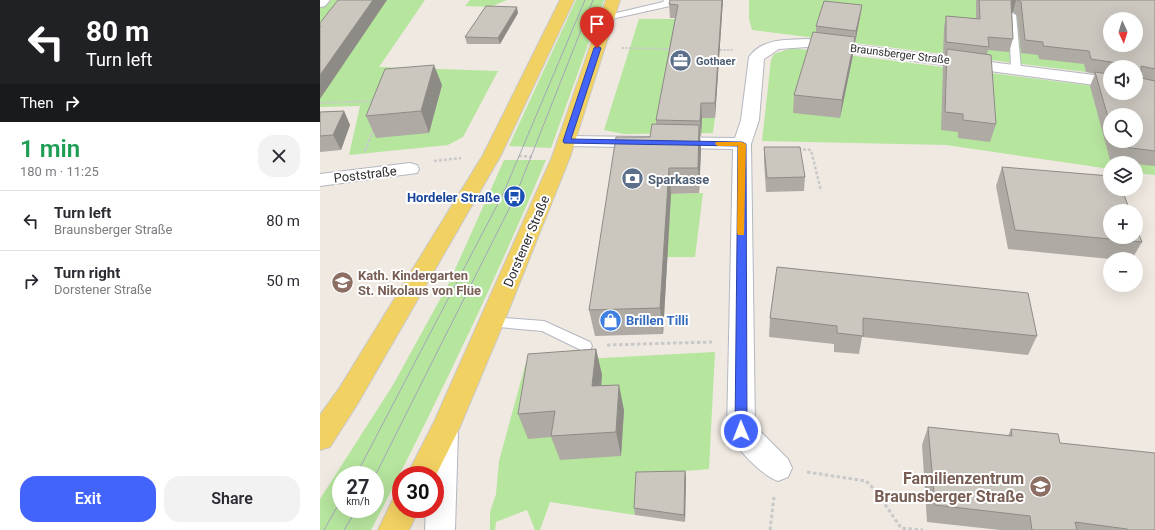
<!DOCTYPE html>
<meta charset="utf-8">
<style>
body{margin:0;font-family:Roboto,sans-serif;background:#f2f2f3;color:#2b2b33;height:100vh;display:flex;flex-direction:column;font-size:15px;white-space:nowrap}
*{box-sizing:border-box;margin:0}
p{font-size:13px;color:#7c7c81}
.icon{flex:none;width:22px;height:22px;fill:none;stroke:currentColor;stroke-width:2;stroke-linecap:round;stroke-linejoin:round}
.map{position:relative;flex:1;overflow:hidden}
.drawer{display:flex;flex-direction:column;background:#fff;width:320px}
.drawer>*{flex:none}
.hud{background:#202124;color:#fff;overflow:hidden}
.needle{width:26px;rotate:176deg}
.fabs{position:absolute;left:783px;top:12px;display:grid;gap:8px}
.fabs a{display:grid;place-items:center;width:40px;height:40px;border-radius:50%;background:#fff;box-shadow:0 4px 16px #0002;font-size:20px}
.speed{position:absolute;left:12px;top:466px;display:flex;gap:8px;font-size:20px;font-weight:700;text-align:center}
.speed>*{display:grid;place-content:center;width:52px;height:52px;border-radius:50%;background:#fff;box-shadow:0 4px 16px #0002;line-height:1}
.speed small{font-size:10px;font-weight:400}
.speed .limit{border:6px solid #d22;background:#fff;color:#111}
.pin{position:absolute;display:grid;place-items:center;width:34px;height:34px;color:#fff;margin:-41px -17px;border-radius:50% 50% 50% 0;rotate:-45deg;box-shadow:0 0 4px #0007}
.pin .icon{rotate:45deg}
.me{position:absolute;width:44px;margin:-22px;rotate:359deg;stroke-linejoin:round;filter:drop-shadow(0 0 3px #0008)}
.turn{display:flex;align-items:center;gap:14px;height:84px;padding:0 20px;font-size:18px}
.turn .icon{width:52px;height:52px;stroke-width:2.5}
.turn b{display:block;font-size:28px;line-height:34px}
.then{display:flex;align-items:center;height:38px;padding:0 20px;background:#0003;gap:8px;font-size:15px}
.round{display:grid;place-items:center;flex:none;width:42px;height:42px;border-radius:16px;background:#f2f2f3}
.overview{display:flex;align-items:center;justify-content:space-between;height:68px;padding:0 20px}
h1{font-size:24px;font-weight:600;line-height:30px;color:#1e9e55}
.action{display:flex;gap:8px;margin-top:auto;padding:8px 20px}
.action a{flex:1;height:46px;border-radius:16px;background:#4264fb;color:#fff;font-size:16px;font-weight:600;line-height:46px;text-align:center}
.action a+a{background:#f2f2f3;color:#2b2b33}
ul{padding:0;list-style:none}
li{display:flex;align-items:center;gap:12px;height:60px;padding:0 20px;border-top:1px solid #e1e1e2}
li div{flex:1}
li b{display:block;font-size:15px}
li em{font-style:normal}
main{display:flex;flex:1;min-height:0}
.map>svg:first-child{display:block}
.green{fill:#b6e59e;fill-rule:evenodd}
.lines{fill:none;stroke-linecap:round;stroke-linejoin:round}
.service-casing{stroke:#b4b7c1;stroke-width:2}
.minor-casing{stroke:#b4b7c1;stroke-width:2}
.primary-casing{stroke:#c9c9c9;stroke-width:2}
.path-far2{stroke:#c9c9c9;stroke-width:2;stroke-dasharray:2 1.5;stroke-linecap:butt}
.path-far1{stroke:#c9c9c9;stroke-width:2.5;stroke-dasharray:3 2;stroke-linecap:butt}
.path{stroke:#c9c9c9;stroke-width:3;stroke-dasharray:3.5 2.5;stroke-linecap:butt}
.service{fill:#fff;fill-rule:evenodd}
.minor{fill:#fff;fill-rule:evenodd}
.primary{fill:#f2d163;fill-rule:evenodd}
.tram{stroke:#a3a6b8;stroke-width:1}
.wall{fill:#afaba4;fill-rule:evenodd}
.shaded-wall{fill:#8e8b86}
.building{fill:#cbc7bf;stroke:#8e8b86;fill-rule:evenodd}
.route{fill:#4264fb;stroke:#2b41a3}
.slow{fill:#f59e0b}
.labels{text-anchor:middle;stroke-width:4;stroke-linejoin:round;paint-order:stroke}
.far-street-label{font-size:11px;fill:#2e2e2e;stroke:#fff}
.far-service-label{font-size:11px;font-weight:bold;fill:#4e5e75;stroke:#fff;text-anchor:start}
.street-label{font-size:13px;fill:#2e2e2e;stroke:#fff}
.service-label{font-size:13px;font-weight:bold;fill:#4e5e75;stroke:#fff;text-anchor:start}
.transit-label{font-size:13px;font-weight:bold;fill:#164399;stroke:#fff;text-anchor:end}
.education-label{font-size:13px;font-weight:bold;fill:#785e54;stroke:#fff;text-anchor:start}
.shop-label{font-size:13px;font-weight:bold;fill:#366cbe;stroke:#fff;text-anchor:start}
.near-education-label{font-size:16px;font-weight:bold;fill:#785e54;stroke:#fff;text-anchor:end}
</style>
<main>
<section class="drawer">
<div class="hud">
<div class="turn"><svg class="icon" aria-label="left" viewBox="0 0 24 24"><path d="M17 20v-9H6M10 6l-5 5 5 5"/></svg><div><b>80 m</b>Turn left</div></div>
<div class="then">Then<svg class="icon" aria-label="right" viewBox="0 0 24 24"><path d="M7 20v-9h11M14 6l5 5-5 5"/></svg></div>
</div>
<div class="overview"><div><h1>1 min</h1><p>180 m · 11:25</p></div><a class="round"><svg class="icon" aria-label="close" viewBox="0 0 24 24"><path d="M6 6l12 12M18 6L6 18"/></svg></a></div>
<ul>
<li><svg class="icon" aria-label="left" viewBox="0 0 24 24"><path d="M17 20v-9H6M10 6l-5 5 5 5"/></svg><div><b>Turn left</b><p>Braunsberger Straße</p></div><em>80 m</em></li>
<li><svg class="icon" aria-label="right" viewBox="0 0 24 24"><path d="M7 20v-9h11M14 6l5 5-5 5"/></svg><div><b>Turn right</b><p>Dorstener Straße</p></div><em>50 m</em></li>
</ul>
<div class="action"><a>Exit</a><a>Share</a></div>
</section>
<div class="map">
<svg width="835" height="530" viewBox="0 0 835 530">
<rect width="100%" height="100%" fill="#efe9e1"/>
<g class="green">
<polygon points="0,0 105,0 59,67 178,71 143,137 128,145 29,155 40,106 0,107"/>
<polygon points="150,0 187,0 170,7 145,6"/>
<polygon points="256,0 284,0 231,148 189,146"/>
<path d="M429,0H835L816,67H790V75L432,30L429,19ZM790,19H816V45H790Z"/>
<polygon points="319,19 358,19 341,118 395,118 393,133 304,134 284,130"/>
<path d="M472,48L790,88V93H816L835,120V175L816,173V163H790V169L626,145L442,141L451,60L454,54ZM790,115H816V141H790Z"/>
<path d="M184,160H226C173,286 114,409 51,530H0V499L73,385L129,283ZM21,475H55V509H21Z"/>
<polygon points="383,193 375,257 347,257 351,194"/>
<polygon points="395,352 389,469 366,471 366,477 317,479 315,515 230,502 220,530 215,530 207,510 176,522 175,530 170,530 170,512 176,494 179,461 206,362"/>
</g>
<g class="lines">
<defs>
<g id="service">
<polygon points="344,0 352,0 350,6 287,20 283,18 284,16 343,2"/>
<polygon points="689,13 692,13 696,15 701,69 696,72 691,69"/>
<polygon points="172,317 224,321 270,342 272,346 270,350 265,352 222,331 167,326 165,322 167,318"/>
</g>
<g id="minor">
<polygon points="0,0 10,0 5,6 0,7"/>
<path d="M487,39L790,77V87L487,47L459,49L444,59L439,120L431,144L435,426L468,459L472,468L468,477L458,481C441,475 415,447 407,431L413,149L246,146L240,145L237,141L240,137L246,136L415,138L421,120L429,57C442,38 467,40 487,39Z"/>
<polygon points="90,163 97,165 99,169 97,173 0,186 0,174"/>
<polygon points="124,419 134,423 138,431 135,530 105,530 106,509 115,509 115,475 108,475 110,431 114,423"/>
</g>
<g id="primary">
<polygon points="240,0 254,0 181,155 38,403 10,447 0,450 0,415 20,387 163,155"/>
<polygon points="286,0 300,0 250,157 184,322 139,429 115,477 115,475 87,475 114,422 232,157"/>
<polygon points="81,496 81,509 99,509 89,530 58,530 73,499"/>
</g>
</defs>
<use href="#service" class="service-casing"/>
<use href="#minor" class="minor-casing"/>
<use href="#primary" class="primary-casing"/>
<g class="path-far2">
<polyline points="302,48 351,49"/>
<polyline points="400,50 414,50"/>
<polyline points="0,103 55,101"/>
<polyline points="53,132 54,129"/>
</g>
<g class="path-far1">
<polyline points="478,149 491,150 501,191"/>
<polyline points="45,151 53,131"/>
<polyline points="199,156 214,157"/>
<polyline points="114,161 141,158"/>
</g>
<g class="path">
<polyline points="287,345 392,342"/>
<polyline points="487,472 546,481 556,491 581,528 603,530"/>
<polyline points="450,530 454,497"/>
</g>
<use href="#service" class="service"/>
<use href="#minor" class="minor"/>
<use href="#primary" class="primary"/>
<g class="tram">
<polyline points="36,475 183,194 265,0"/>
<polyline points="55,476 195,197 273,0"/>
<polyline points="4,530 21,500"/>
<polyline points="24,530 37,509"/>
</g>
</g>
<g class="wall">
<polygon points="350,0 403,0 395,118 382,118 381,136 380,136 381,150 379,193 351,194 343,334 275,336 269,310 330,137 336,124 336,120 355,18 350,18 349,4"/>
<path d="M656,0H835V166L816,164V163L790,160L770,86L775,74L766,72L764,64L719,59L718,55L701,53L697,15L693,12H692L693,39L689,52L668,50L667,54L676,124L670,142L638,138V132L621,130L623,66L625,55H623L624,28L626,16L656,19ZM790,67H816L790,93ZM790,115L816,141H790Z"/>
<polygon points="542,5 540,17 535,43 534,43 533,55 520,118 473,113 474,95 496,32 496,26"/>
<polygon points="198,13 180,44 147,44 145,37"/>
<polygon points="122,85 109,133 56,138 46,116"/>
<polygon points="24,111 30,125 21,150 0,152 0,112"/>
<polygon points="444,147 485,177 484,191 446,192 444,161"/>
<polygon points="682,167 822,242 812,259 790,259 688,249 676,186"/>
<polygon points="457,267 717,336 708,355 542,337 539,354 514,352 514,344 449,337 450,318"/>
<polygon points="276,349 282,375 281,386 304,410 301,456 240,460 231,437 208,439 198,414"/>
<polygon points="608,427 688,436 691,429 740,443 835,530 680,530 607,522 602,445"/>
<polygon points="365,471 366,477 365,522 315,515 314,508"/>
</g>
<g class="shaded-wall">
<polygon points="53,0 67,0 0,99 0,75"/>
<polygon points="402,0 403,0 395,118 395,103"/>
<polygon points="694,0 696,0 693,12 688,13 691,1"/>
<polygon points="542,5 540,17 535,43 536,31"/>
<polygon points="197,7 198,13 180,44 178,38"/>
<polygon points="535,37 533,55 520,118 522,100"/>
<polygon points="114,65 122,85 109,133 101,111"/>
<polygon points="381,103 382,118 381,136 380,121"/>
<polygon points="24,111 30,125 21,150 13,135"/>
<polygon points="379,125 381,150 379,193 378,168"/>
<polygon points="349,168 351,194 343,334 340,308"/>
<polygon points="276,349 282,375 279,411 272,386"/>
<polygon points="299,385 304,410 301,456 296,432"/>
<polygon points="365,471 366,477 365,522 364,515"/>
</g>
<g class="building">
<polygon points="18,0 53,0 0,75 0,27 1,26 0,27 0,23"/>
<polygon points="350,0 402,0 395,103 381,103 380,121 336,120 358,5 349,4"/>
<polygon points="659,0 694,0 691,1 693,39 668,37 669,47 626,42 626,16 660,19"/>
<path d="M697,0H835V69L821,66V78L835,81V151L796,146L795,141H816V115H790V124L775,72L790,74V93H816V67H797V63L771,59L769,51L723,46V42L705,40L701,2ZM790,19H816V45H790Z"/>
<polygon points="504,1 542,5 536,31 496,26"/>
<polygon points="166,6 197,7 178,38 145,37"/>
<polygon points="493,32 535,37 522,100 474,95"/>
<polygon points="627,49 671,55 676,124 643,120 643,114 625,112"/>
<polygon points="114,65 101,111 46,116 65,69"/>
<polygon points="24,111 13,135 0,136 0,112"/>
<polygon points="332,124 379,125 378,168 349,168 340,308 269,310 296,137 330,137"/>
<polygon points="444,147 480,147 485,177 447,178"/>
<polygon points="682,167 790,176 790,189 802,189 810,211 790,211 790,237 816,237 816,227 822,242 695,230"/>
<polygon points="457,267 708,293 717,336 543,318 543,336 517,333 517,326 450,318"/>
<polygon points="276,349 272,386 299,385 296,432 231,436 235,411 198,414 208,354"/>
<polygon points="608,427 692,436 691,429 738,434 740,443 835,453 835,530 808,530 807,529 755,522 757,530 712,530 710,516 615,505"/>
<polygon points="365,471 364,515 314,508 316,472"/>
</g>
<polygon class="route" points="277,46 281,48 251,139 422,142 426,144 427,431 425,435 421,436 417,435 415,431 418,146 244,143 243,141 274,48"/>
<polygon class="slow" points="396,142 422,142 426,144 424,235 418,235 417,233 418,146 398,146 395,144"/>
<defs>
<symbol id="office-disc" viewBox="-11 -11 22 22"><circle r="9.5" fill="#5c6f8a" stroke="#fff"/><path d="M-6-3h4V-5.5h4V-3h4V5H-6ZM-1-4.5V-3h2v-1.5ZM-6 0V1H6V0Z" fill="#fff"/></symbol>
<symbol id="bank-disc" viewBox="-11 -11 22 22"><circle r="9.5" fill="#5c6f8a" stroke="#fff"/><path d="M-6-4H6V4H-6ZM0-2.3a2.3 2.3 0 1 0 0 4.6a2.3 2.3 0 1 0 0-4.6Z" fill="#fff"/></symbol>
<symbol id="bus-disc" viewBox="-11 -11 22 22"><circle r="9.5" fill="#1a4fb4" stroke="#fff"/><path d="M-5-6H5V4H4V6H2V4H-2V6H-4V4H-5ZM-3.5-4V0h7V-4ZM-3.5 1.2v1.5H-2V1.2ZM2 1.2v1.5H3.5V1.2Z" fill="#fff"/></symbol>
<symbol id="school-disc" viewBox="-11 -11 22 22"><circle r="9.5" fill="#8d6e63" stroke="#fff"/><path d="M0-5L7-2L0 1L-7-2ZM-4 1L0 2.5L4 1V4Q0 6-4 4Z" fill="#fff"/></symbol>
<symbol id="shop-disc" viewBox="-11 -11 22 22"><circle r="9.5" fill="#3f7fe0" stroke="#fff"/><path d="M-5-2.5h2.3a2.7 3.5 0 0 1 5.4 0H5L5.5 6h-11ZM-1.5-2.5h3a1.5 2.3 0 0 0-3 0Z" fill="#fff"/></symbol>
</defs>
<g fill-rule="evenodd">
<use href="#office-disc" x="348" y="48" width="25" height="25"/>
<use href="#bank-disc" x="300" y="166" width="25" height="25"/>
<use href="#bus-disc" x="182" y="184" width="25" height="25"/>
<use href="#school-disc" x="10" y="270" width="25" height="25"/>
<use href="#shop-disc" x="278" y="308" width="25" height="25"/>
<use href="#school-disc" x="708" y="474" width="25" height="25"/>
</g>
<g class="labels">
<g class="far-street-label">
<text transform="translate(580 54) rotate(7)" y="4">Braunsberger Straße</text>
</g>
<g class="far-service-label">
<text x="376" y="65">Gothaer</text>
</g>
<g class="street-label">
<text transform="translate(45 174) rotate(-7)" y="5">Poststraße</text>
<text transform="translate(206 241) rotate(-67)" y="5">Dorstener Straße</text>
</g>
<g class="service-label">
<text x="328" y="184">Sparkasse</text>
</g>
<g class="transit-label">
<text x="180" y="202">Hordeler Straße</text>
</g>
<g class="education-label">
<text x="38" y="280">Kath. Kindergarten<tspan x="38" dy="15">St. Nikolaus von Flüe</tspan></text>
</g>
<g class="shop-label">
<text x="306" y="325">Brillen Tilli</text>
</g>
<g class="near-education-label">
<text x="704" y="484">Familienzentrum<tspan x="704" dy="18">Braunsberger Straße</tspan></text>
</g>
</g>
</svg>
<div class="fabs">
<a><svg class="needle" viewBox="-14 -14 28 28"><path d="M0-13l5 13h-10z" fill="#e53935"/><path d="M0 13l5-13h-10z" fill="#7c7c81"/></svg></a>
<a><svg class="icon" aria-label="sound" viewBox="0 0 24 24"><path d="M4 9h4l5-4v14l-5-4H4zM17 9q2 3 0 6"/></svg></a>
<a><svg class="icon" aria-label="search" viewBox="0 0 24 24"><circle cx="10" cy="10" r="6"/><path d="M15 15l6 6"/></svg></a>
<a><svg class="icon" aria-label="layers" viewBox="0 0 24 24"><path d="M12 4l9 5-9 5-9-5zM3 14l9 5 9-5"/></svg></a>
<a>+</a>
<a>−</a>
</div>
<div class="speed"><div>27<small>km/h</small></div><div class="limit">30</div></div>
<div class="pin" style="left:277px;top:48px;background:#d93025"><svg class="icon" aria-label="arrive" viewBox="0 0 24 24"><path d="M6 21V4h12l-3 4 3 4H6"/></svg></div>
<svg class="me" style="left:421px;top:431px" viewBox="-20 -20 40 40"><circle r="17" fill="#4264fb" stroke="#fff" stroke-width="3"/><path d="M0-11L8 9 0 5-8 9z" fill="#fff"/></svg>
</div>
</main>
